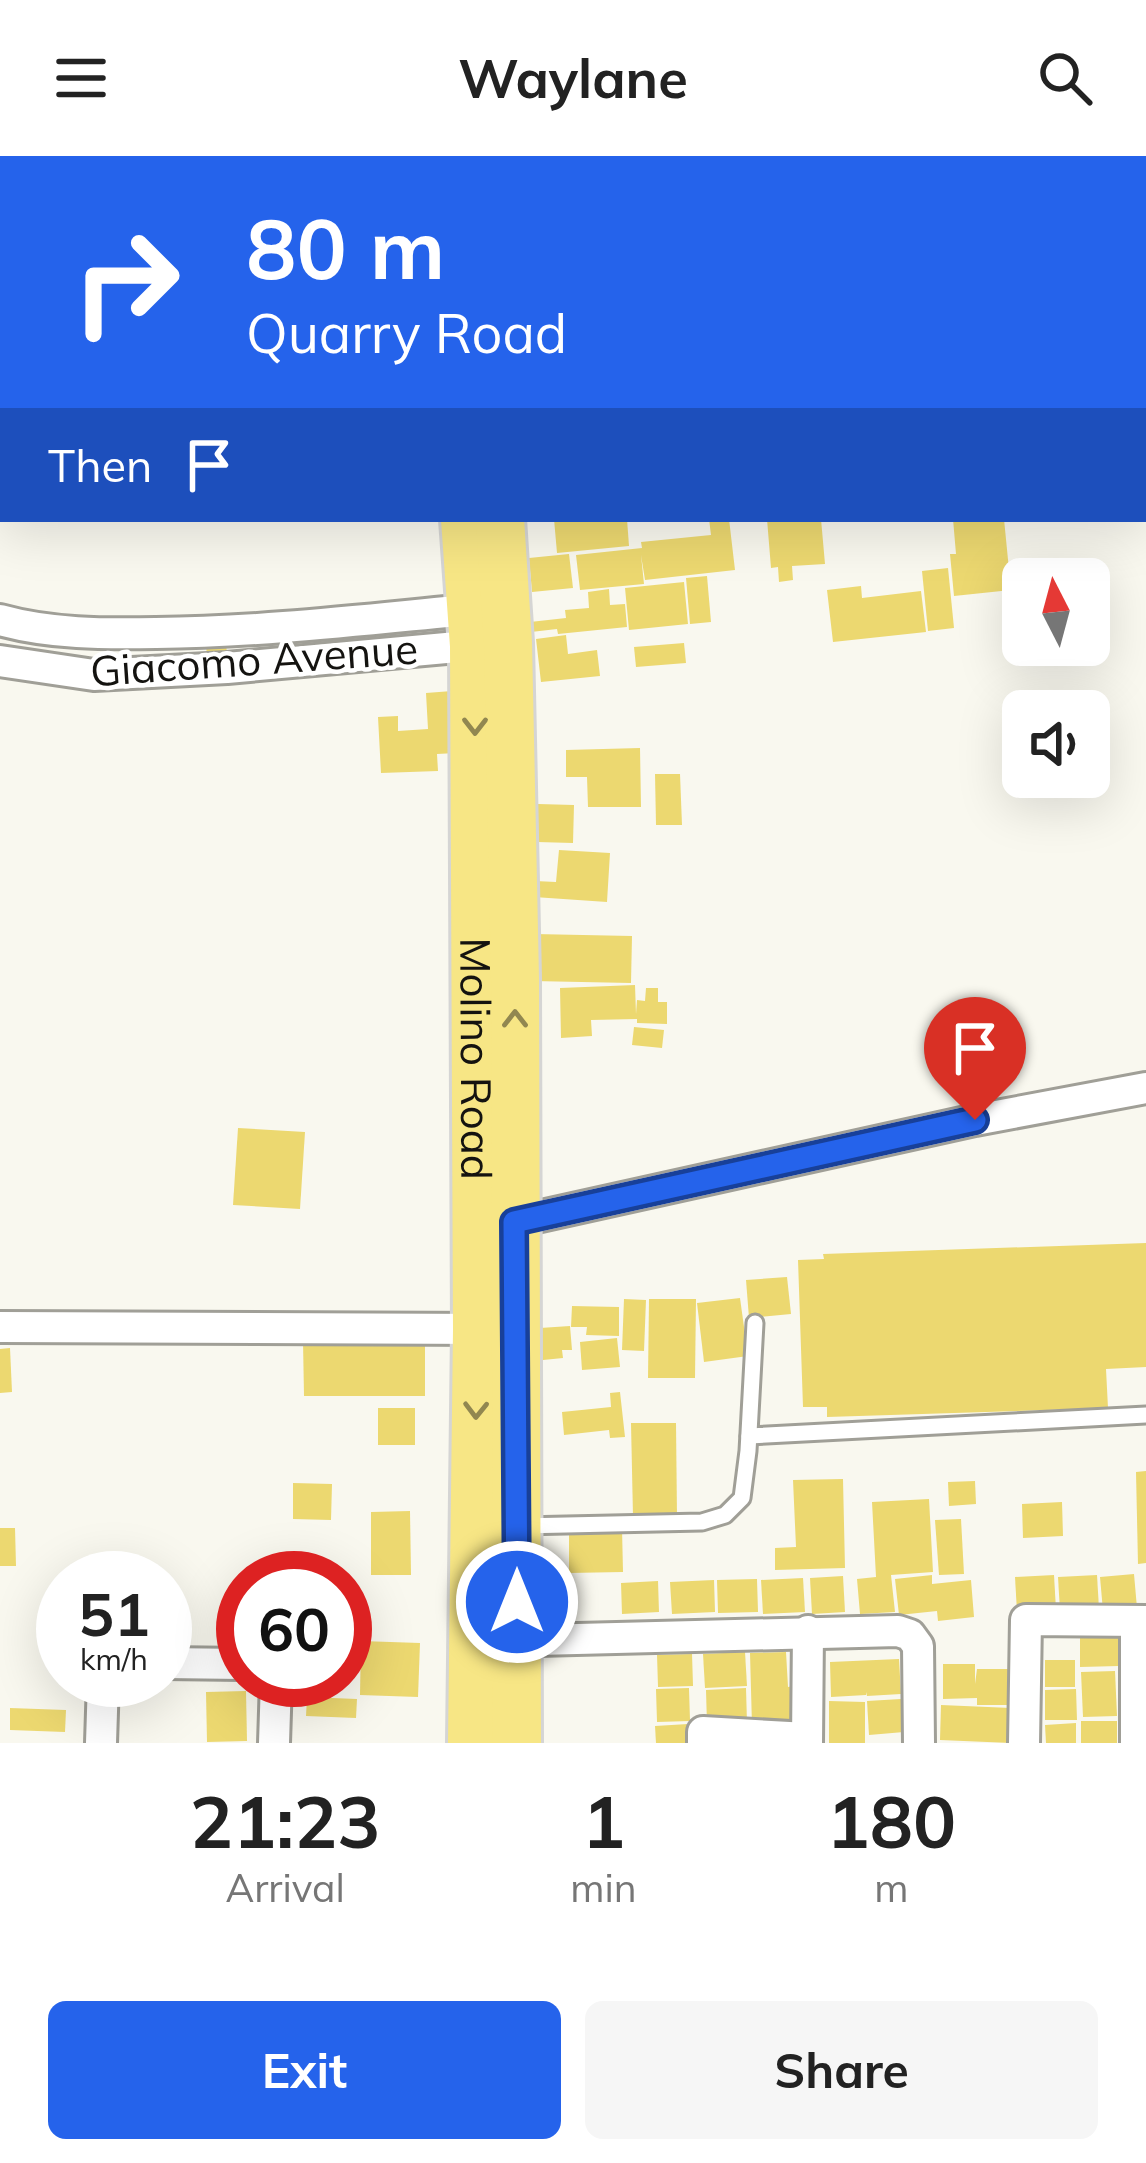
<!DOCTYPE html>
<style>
body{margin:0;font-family:Mulish,sans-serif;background:#f6f6f6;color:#222;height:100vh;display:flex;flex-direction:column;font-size:45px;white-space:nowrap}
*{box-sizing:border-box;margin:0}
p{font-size:39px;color:#767676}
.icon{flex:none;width:66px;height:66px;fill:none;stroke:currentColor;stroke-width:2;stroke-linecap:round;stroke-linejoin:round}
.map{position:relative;height:1587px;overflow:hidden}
.drawer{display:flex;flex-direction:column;background:#fff;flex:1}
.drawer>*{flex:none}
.guide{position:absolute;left:0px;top:0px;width:1146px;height:366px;box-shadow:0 12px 48px #0002;background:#2563eb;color:#fff;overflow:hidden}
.needle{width:78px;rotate:354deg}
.tools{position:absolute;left:1002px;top:402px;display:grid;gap:24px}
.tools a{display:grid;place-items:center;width:108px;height:108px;border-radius:18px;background:#fff;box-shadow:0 12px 48px #0002;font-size:60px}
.speed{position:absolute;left:36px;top:1395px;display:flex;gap:24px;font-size:60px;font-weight:700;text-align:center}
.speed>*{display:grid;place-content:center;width:156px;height:156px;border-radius:50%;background:#fff;box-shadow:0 12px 48px #0002;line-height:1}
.speed small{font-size:30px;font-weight:400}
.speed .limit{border:18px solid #d22;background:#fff;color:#111}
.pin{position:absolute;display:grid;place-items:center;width:102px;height:102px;color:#fff;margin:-123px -51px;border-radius:50% 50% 50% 0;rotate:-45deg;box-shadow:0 0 12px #0007}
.pin .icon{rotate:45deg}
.me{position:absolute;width:132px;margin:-66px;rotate:0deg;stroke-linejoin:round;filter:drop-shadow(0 0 9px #0008)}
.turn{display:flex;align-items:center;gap:42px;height:252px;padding:0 48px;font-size:54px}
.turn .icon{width:156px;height:156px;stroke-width:2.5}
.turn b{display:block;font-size:84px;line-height:102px}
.then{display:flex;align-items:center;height:114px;padding:0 48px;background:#0003;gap:24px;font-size:45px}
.eta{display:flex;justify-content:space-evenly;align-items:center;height:204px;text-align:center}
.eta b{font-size:72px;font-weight:700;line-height:84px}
.primary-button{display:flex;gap:24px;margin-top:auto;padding:24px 48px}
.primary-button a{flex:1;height:138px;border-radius:18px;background:#2563eb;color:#fff;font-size:48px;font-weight:700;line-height:138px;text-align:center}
.primary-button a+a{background:#f6f6f6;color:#222}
header{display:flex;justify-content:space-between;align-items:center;height:156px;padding:0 48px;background:#fff;font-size:54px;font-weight:700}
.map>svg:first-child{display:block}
.built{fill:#efecdc}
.building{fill:#ecd870}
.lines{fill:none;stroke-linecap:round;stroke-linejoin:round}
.lane-casing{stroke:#a09f97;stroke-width:21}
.street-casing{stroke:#a09f97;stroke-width:36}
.primary-casing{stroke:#d5d5d4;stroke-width:54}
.lane{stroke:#fff;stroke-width:15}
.street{stroke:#fff;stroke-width:30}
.primary{stroke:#f7e685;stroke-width:48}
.oneway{stroke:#918750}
.route-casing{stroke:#184099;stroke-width:30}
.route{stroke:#2563eb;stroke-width:21}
.labels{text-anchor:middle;stroke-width:9;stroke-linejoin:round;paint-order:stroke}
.street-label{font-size:42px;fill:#141310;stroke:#fff}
</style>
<header><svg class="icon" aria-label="menu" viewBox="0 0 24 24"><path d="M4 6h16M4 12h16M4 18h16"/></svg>Waylane<svg class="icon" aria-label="search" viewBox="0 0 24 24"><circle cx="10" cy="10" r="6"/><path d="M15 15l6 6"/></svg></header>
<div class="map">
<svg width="1146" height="1587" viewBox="0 0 1146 1587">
<rect width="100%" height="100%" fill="#f9f8ef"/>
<rect class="built" x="495" y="0" width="365" height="3"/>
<g class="building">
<polygon points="554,363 627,363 629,390 557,397"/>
<polygon points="709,363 729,363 735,414 645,424 641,399 644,428 580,434 576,399 642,392 641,386 711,379"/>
<polygon points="767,363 821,363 825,408 792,410 793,424 779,426 778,411 771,412"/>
<polygon points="953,363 1004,363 1011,434 954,440 950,398 956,398"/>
<polygon points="569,398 573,432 532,436 529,402"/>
<polygon points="948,412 954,472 928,475 922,415"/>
<polygon points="707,420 711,466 690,468 686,422"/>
<polygon points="684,426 688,468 629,474 625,432"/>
<polygon points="861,430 862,442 921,435 926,476 833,486 827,434"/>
<polygon points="609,433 610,449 625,448 627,471 558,478 557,473 531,476 530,466 566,462 565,454 589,452 588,436"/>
<polygon points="566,479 568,498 597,494 600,520 541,526 536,483"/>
<polygon points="226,485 227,500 207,502 206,487"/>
<polygon points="684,487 686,507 636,511 634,491"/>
<polygon points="452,535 456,597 437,598 438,615 381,617 378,561 398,560 398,575 428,573 426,537"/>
<polygon points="640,592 641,651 588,651 587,621 566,621 566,594"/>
<polygon points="655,618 680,618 682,669 656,669"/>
<polygon points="538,648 574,649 573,687 537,686"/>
<polygon points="559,694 610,697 607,746 534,741 535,725 556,726"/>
<polygon points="534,778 632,780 631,827 532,825"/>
<polygon points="635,829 636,858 637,844 645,845 646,832 658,832 658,846 667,846 667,868 637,867 637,863 591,864 592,880 561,882 560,832"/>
<polygon points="634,871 664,874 662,892 632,889"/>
<polygon points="238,972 305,976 300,1053 233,1049"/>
<polygon points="1146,1087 1146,1211 1106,1213 1108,1252 827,1261 827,1251 803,1251 798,1104 824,1103 823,1098"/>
<polygon points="787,1121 791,1158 749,1162 746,1124"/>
<polygon points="740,1142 748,1200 704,1206 697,1147"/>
<polygon points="624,1143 646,1144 644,1195 622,1194"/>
<polygon points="649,1143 696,1143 695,1222 648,1222"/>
<polygon points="572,1150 619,1151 619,1180 586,1179 587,1171 571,1171"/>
<polygon points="570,1170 572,1194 562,1194 563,1202 543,1204 540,1172"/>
<polygon points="617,1182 620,1211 582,1214 580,1186"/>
<polygon points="425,1184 425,1240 304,1240 303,1185"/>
<polygon points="10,1192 12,1236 0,1237 0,1193"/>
<polygon points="620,1236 625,1281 610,1282 609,1274 564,1279 562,1256 611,1251 610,1237"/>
<rect x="378" y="1252" width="37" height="37"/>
<polygon points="631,1267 676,1267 677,1361 633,1361"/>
<polygon points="1146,1315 1146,1407 1138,1408 1136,1316"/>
<polygon points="843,1323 845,1412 775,1414 775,1392 796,1391 793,1324"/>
<polygon points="975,1325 976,1348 949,1350 948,1326"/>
<polygon points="293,1327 332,1328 331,1364 293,1363"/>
<polygon points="929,1343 933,1416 891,1419 895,1456 860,1458 857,1423 876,1421 872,1346"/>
<polygon points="1062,1346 1063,1380 1023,1382 1022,1348"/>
<polygon points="410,1355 411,1419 371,1419 371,1356"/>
<polygon points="961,1363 964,1418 939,1419 935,1364"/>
<polygon points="0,1372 15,1372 16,1410 0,1410"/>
<polygon points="622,1372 623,1416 569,1417 569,1373"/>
<polygon points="1134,1418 1137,1452 1103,1455 1100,1421"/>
<polygon points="932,1419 932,1428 971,1424 974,1461 938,1465 937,1455 899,1459 895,1423"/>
<polygon points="1054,1419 1056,1454 1017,1456 1015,1421"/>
<polygon points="1097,1419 1099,1453 1060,1455 1058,1421"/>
<polygon points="843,1420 845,1456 812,1458 810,1422"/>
<polygon points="803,1422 805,1456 763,1458 761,1424"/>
<polygon points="757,1423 758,1456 718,1457 717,1424"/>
<polygon points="714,1424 715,1456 672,1458 670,1426"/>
<polygon points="658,1425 659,1456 622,1458 621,1427"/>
<polygon points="1119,1476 1119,1510 1080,1511 1080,1477"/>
<polygon points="361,1485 420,1487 418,1541 360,1539"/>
<polygon points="745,1496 747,1530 705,1532 703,1498"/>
<polygon points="786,1496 788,1531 793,1530 795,1567 752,1570 750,1497"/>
<polygon points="692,1498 693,1530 658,1531 657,1499"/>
<polygon points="899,1503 901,1538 867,1540 866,1536 866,1539 831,1541 830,1506"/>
<rect x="1045" y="1504" width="30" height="27"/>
<polygon points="943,1508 975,1508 975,1528 977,1513 1013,1513 1013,1549 977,1549 977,1542 943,1543"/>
<polygon points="1115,1515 1117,1560 1083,1561 1081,1516"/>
<polygon points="689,1532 690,1565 657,1566 656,1533"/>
<polygon points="746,1532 747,1567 707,1569 706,1534"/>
<polygon points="1076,1533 1077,1564 1045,1564 1045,1534"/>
<polygon points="246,1535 247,1585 207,1586 206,1536"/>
<polygon points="307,1541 357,1543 356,1562 306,1560"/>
<polygon points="901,1543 904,1576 869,1579 867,1545"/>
<polygon points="829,1545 865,1546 865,1587 829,1587"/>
<polygon points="941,1549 1011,1552 1011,1587 940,1584"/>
<polygon points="10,1552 66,1554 65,1576 10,1574"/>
<rect x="1081" y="1565" width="36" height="22"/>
<polygon points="1076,1567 1076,1587 1046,1587 1045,1569"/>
<polygon points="688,1568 689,1587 656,1587 655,1570"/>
</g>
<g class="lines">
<defs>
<g id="lane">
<polyline points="518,0 519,3"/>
<polyline points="835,0 836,3"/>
<polyline points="749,1280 1146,1259"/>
<polyline points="521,1370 702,1366 725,1359 742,1342 748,1295 755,1167"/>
</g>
<g id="street">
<polyline points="91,0 91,3"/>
<path d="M0,464C50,478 104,478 156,477C267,476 378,462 488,452"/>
<polyline points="0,505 94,519 227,512 490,488"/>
<polyline points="501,1066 514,1066 975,964 1146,932"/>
<polyline points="0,1171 491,1173"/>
<polyline points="1136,1465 1136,1587"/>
<polyline points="499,1485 898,1475 910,1479 918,1490 919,1587"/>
<polyline points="165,1507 243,1508"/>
<polyline points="101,1587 103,1524"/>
<polyline points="274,1587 276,1524"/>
<polyline points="703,1587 703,1576 807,1582"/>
<polyline points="807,1587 808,1475"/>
<polyline points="1024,1587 1026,1464 1146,1465"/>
</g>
<g id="primary">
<polyline points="431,0 431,3"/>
<path id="s1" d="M465,363L474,490L477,1173L472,1587"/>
<polyline points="500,363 508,487 515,823 517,1587"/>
</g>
</defs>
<use href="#lane" class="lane-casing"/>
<use href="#street" class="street-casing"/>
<use href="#primary" class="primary-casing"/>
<use href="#lane" class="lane"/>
<use href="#street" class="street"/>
<use href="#primary" class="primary"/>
</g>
<defs><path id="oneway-chevron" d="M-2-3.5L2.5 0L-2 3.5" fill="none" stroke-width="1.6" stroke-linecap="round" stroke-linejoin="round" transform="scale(3)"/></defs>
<g class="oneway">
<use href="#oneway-chevron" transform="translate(475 570) rotate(90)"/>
<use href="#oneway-chevron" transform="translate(515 863) rotate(-90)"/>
<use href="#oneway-chevron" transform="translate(476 1254) rotate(91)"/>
</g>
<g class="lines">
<defs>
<polyline id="route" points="517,1446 514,1066 975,964"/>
</defs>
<use href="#route" class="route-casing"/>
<use href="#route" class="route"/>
</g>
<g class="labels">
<g class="street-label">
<text transform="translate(254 504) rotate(-4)" y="15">Giacomo Avenue</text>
<text dy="15" stroke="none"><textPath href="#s1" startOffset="540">Molino Road</textPath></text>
</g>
</g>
</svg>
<div class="tools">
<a><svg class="needle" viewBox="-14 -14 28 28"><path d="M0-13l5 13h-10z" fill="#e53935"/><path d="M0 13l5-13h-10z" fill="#767676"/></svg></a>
<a><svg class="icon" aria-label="sound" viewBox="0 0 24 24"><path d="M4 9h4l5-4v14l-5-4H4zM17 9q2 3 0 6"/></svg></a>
</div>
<div class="speed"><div>51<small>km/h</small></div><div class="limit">60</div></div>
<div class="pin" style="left:975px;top:964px;background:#d93025"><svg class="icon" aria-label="arrive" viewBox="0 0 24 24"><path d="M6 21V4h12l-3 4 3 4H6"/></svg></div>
<svg class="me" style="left:517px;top:1446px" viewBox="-20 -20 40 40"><circle r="17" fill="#2563eb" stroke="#fff" stroke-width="3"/><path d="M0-11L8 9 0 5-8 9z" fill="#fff"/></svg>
<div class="guide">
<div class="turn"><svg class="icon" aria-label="right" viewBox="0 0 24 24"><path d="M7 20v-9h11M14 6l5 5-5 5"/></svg><div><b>80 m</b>Quarry Road</div></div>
<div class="then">Then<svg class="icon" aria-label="arrive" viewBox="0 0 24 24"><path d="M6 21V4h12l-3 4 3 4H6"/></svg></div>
</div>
</div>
<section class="drawer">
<div class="eta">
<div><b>21:23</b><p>Arrival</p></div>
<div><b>1</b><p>min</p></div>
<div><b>180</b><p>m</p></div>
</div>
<div class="primary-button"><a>Exit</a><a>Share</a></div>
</section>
